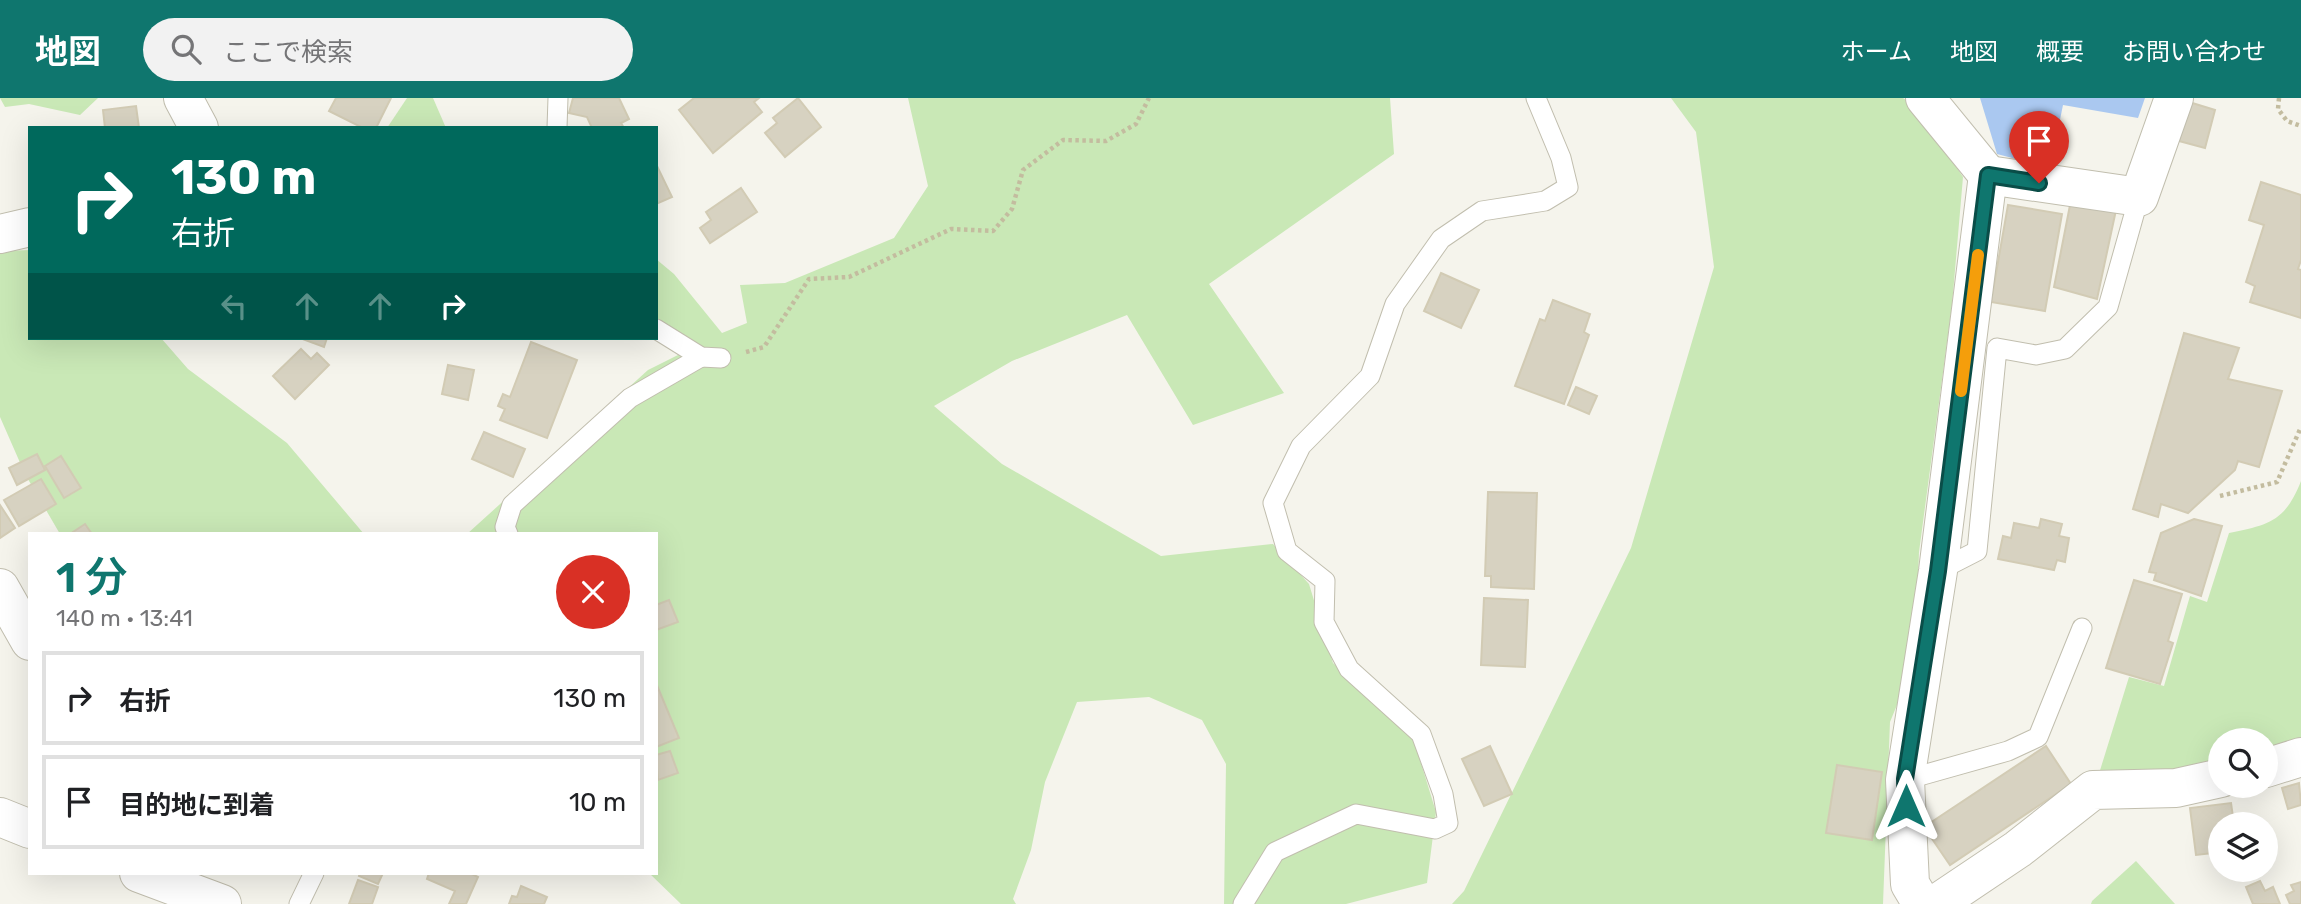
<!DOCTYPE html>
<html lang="ja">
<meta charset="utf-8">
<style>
body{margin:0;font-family:Rubik,"Noto Sans JP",sans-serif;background:#f2f2f2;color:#202124;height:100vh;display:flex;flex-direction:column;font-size:26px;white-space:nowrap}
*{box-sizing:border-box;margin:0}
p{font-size:23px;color:#757577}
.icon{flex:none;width:38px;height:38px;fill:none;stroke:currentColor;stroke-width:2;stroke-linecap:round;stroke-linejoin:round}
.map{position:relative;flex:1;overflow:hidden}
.details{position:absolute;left:28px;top:434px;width:630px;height:343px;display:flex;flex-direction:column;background:#fff;border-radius:0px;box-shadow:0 7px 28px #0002}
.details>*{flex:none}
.guide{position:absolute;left:28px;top:28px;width:630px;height:214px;border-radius:0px;box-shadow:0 7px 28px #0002;background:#00695c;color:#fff;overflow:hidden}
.buttons{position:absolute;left:2208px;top:630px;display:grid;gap:14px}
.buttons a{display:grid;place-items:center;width:70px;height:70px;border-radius:50%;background:#fff;box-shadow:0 7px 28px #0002;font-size:35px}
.pin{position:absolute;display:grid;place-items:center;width:60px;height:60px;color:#fff;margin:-72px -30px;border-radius:50% 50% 50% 0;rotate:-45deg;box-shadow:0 0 7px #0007}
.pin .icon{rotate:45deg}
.me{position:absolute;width:77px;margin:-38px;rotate:0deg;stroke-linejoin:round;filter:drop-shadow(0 0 5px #0008)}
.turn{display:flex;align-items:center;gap:24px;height:147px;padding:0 28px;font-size:32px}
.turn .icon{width:91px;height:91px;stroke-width:2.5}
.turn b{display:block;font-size:49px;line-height:60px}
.lanes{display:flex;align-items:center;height:66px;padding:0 28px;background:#0003;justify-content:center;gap:35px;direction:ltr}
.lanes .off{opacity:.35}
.round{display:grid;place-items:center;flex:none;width:74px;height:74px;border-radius:37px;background:#f2f2f2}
.headline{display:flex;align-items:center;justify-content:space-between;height:119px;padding:0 28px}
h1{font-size:42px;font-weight:600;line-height:52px;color:#0f766e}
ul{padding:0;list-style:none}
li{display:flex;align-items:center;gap:21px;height:94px;margin:0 14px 10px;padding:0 14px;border:4px solid #e0e0e0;border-radius:0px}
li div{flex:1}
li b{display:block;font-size:26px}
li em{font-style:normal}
header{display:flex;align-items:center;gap:42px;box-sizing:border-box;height:98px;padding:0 35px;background:#0f766e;color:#fff}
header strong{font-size:33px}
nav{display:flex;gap:38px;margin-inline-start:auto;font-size:24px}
.search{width:490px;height:63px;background:#f2f2f2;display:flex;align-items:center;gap:18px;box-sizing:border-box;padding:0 24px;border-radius:38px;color:#757577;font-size:26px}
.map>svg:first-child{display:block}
.green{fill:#c9e8b6}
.water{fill:#aac8f0}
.building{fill:#d7d2c1;stroke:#d2cbb4;stroke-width:2}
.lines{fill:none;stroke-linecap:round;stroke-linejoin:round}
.service-casing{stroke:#c1beae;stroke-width:21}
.minor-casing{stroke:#c1beae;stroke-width:40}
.tertiary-casing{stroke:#c1beae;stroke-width:40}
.path{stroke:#c3bc9f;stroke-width:4.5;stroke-dasharray:3.5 3.5;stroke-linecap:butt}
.service{stroke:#fff;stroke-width:19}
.minor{stroke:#fff;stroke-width:38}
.tertiary{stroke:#fff;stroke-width:38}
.route-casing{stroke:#0a4d48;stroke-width:18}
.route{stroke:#0f766e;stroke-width:12}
.slow{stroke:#f59e0b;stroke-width:12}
</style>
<header>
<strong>地図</strong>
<div class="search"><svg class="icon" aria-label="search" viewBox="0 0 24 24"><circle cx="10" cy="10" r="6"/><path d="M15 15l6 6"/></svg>ここで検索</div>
<nav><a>ホーム</a><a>地図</a><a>概要</a><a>お問い合わせ</a></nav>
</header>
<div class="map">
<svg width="2301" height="806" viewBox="0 0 2301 806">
<rect width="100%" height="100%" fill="#f5f4ec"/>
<g class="green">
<polygon points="0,0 98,0 80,17 29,6 5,9"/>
<polygon points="407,0 433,0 446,30 387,30"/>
<polygon points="908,0 1390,0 1394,56 1209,186 1284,295 1193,327 1127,217 1012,263 934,308 1002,366 1161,458 1273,446 1309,486 1333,565 1413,639 1436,714 1427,785 1346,806 1224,806 1226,666 1202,622 1149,599 1077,604 1045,684 1031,752 1013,801 1016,806 681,806 649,775 656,775 656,436 467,436 648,272 694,249 656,223 656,161 674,176 722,235 747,225 740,187 785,185 894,140 928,88"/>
<polygon points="1671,0 1903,0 1916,9 1963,79 1952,207 1919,454 1915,563 1890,624 1883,806 1452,806 1464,793 1631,450 1714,169 1696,34"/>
<polygon points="30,152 30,240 161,240 188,271 287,345 364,436 60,436 25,376 0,319 0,156 4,153"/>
<path d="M2301,383V650L2266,659V642H2221V672L2097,682L2129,579L2164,588L2190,498L2207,504L2229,435C2268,427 2285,424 2301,383Z"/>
<polygon points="2136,763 2175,806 2091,806 2092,803"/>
</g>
<polygon class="water" points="1980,0 2145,0 2138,20 2063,7 2050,70 1997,56"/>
<g class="building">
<polygon points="336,0 391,0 376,30 363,30 329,13"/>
<polygon points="619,0 629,21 621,25 624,30 592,30 587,19 569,15 573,0"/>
<polygon points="694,0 759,0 754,4 762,14 713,55 679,12"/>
<polygon points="798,0 821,29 785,59 765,35 777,25 773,20"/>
<polygon points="2189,4 2215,12 2205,50 2179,43"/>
<polygon points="136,8 139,30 105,30 103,12"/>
<polygon points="656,66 672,99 656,106"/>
<polygon points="2261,84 2301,97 2301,162 2298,171 2301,172 2301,220 2250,204 2255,188 2246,184 2264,127 2249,122"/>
<polygon points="741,90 757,114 710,145 700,130 711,122 706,114"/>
<polygon points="2071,102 2116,112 2097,201 2054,189"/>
<polygon points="2008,107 2062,116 2045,213 1991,204"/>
<polygon points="1441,175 1479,192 1461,230 1424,213"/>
<polygon points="1553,202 1590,216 1584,234 1589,237 1564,306 1515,288 1540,221 1545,223"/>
<polygon points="2184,235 2239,250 2228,281 2282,293 2259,369 2238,363 2235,372 2188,415 2161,406 2158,419 2133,411"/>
<polygon points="300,240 327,240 324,249"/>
<polygon points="531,244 577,262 547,340 500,322 505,311 498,308 503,296 510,299"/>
<polygon points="301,251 311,261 317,255 329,267 295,301 273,278"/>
<polygon points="448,267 474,272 468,302 442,296"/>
<polygon points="1576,289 1597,298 1589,316 1568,307"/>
<polygon points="484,334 525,351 513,379 472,361"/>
<polygon points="37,356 45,372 17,387 9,370"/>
<polygon points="61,358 81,390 64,400 45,368"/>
<polygon points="41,381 56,406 19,428 4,402"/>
<polygon points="1488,394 1537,395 1534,491 1491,489 1491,478 1485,478"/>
<polygon points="0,407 15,430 0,440"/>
<polygon points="2041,421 2062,426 2059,438 2069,440 2065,464 2057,462 2054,472 1998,461 2003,438 2011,440 2014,425 2039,430"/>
<polygon points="2194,421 2222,428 2201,498 2154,482 2156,475 2149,474 2161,435"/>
<polygon points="85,426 92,436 70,436"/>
<polygon points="2134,482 2182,496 2168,543 2173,545 2160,586 2106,570"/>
<polygon points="1484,500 1528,502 1525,569 1481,567"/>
<polygon points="669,502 678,524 656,532 656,507"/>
<polygon points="656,585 679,640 656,649"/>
<polygon points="1490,648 1512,696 1484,708 1462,661"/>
<polygon points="2046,648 2071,686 1950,767 1924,729"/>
<polygon points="670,653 678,675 658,682 656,657"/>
<polygon points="1837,667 1882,674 1872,742 1826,735"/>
<polygon points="2299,685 2301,707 2288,711 2282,690"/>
<polygon points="2231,705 2234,726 2221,726 2221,754 2196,757 2190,710"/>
<polygon points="360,775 383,775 378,786 359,778"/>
<polygon points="429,775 470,775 478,779 466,806 449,806 455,793 427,781"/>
<polygon points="358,782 378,789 372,806 349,806"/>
<polygon points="2260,783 2265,793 2273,789 2280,806 2253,806 2246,789"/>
<polygon points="2301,784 2301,806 2290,806 2286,797 2294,793 2291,787"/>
<polygon points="521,788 547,799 544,806 509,806 512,798 517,799"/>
</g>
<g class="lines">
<defs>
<g id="service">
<polyline points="557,30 558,0"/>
<polyline points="656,231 701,259 721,260"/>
<polyline points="508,436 505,429 512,407 630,300 701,259"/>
<polyline points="1938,473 1977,453 1997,250 2036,257 2065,251 2108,209 2139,99"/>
<polyline points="1905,682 2008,653 2038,639 2082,530"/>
<polyline points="299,806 314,775"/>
<polyline points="1243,806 1275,754 1356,716 1435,731 1448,725 1443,696 1421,636 1349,571 1324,524 1325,483 1287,453 1273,405 1301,348 1370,278 1395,206 1441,141 1482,113 1545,103 1568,89 1561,60 1536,0"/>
</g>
<g id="minor">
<polyline points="183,0 199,30"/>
<polyline points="1988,77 2139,99 2174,0"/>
<polyline points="0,136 30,129"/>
<polyline points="0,490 30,543"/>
<polyline points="2266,670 2301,659"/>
<polyline points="1922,806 1910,786 1905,682 1938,473 1988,77 1925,0"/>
<polyline points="1936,806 2018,751 2093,692 2176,690 2221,680"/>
</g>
<g id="tertiary">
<polyline points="0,719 30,731"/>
<polyline points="139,775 222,806"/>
</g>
</defs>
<use href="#service" class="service-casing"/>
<use href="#minor" class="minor-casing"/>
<use href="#tertiary" class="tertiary-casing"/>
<g class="path">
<polyline points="2279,0 2278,11 2287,23 2301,28"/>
<polyline points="746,254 764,249 809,181 849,179 951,131 993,133 1012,111 1023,72 1063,42 1106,43 1136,26 1149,0"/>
<polyline points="2220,398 2277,384 2301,329"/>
</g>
<use href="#service" class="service"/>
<use href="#minor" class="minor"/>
<use href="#tertiary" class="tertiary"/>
</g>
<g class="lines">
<defs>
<polyline id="route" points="1906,708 1905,681 1938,473 1988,77 2039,85"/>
</defs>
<use href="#route" class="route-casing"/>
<use href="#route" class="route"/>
<polyline class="slow" points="1961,293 1978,157"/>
</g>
</svg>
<div class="buttons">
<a><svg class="icon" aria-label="search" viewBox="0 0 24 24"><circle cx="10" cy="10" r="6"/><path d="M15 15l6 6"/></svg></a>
<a><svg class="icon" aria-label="layers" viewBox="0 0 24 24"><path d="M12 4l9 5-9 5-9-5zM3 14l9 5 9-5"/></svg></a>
</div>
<div class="pin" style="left:2039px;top:85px;background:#d93025"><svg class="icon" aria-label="arrive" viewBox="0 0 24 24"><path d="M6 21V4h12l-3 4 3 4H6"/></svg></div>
<svg class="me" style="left:1906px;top:708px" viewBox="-20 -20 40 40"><path d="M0-17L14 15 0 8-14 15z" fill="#0f766e" stroke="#fff" stroke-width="4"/></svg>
<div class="guide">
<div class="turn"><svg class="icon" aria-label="right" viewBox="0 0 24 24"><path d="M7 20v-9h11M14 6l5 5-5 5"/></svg><div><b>130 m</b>右折</div></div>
<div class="lanes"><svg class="icon off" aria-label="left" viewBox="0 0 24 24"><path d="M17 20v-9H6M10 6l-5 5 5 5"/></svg><svg class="icon off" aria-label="ahead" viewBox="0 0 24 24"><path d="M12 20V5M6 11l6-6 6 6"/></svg><svg class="icon off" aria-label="ahead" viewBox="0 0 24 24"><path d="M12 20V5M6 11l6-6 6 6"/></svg><svg class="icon" aria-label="right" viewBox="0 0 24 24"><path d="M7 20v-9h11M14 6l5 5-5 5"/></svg></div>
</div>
<section class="details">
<div class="headline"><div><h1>1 分</h1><p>140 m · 13:41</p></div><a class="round" style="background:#d93025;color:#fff"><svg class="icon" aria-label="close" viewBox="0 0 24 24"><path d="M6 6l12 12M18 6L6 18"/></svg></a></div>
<ul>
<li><svg class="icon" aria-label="right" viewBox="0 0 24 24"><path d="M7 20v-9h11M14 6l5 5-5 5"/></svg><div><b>右折</b></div><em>130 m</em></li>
<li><svg class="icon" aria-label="arrive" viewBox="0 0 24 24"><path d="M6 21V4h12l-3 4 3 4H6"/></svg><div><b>目的地に到着</b></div><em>10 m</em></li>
</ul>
</section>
</div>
